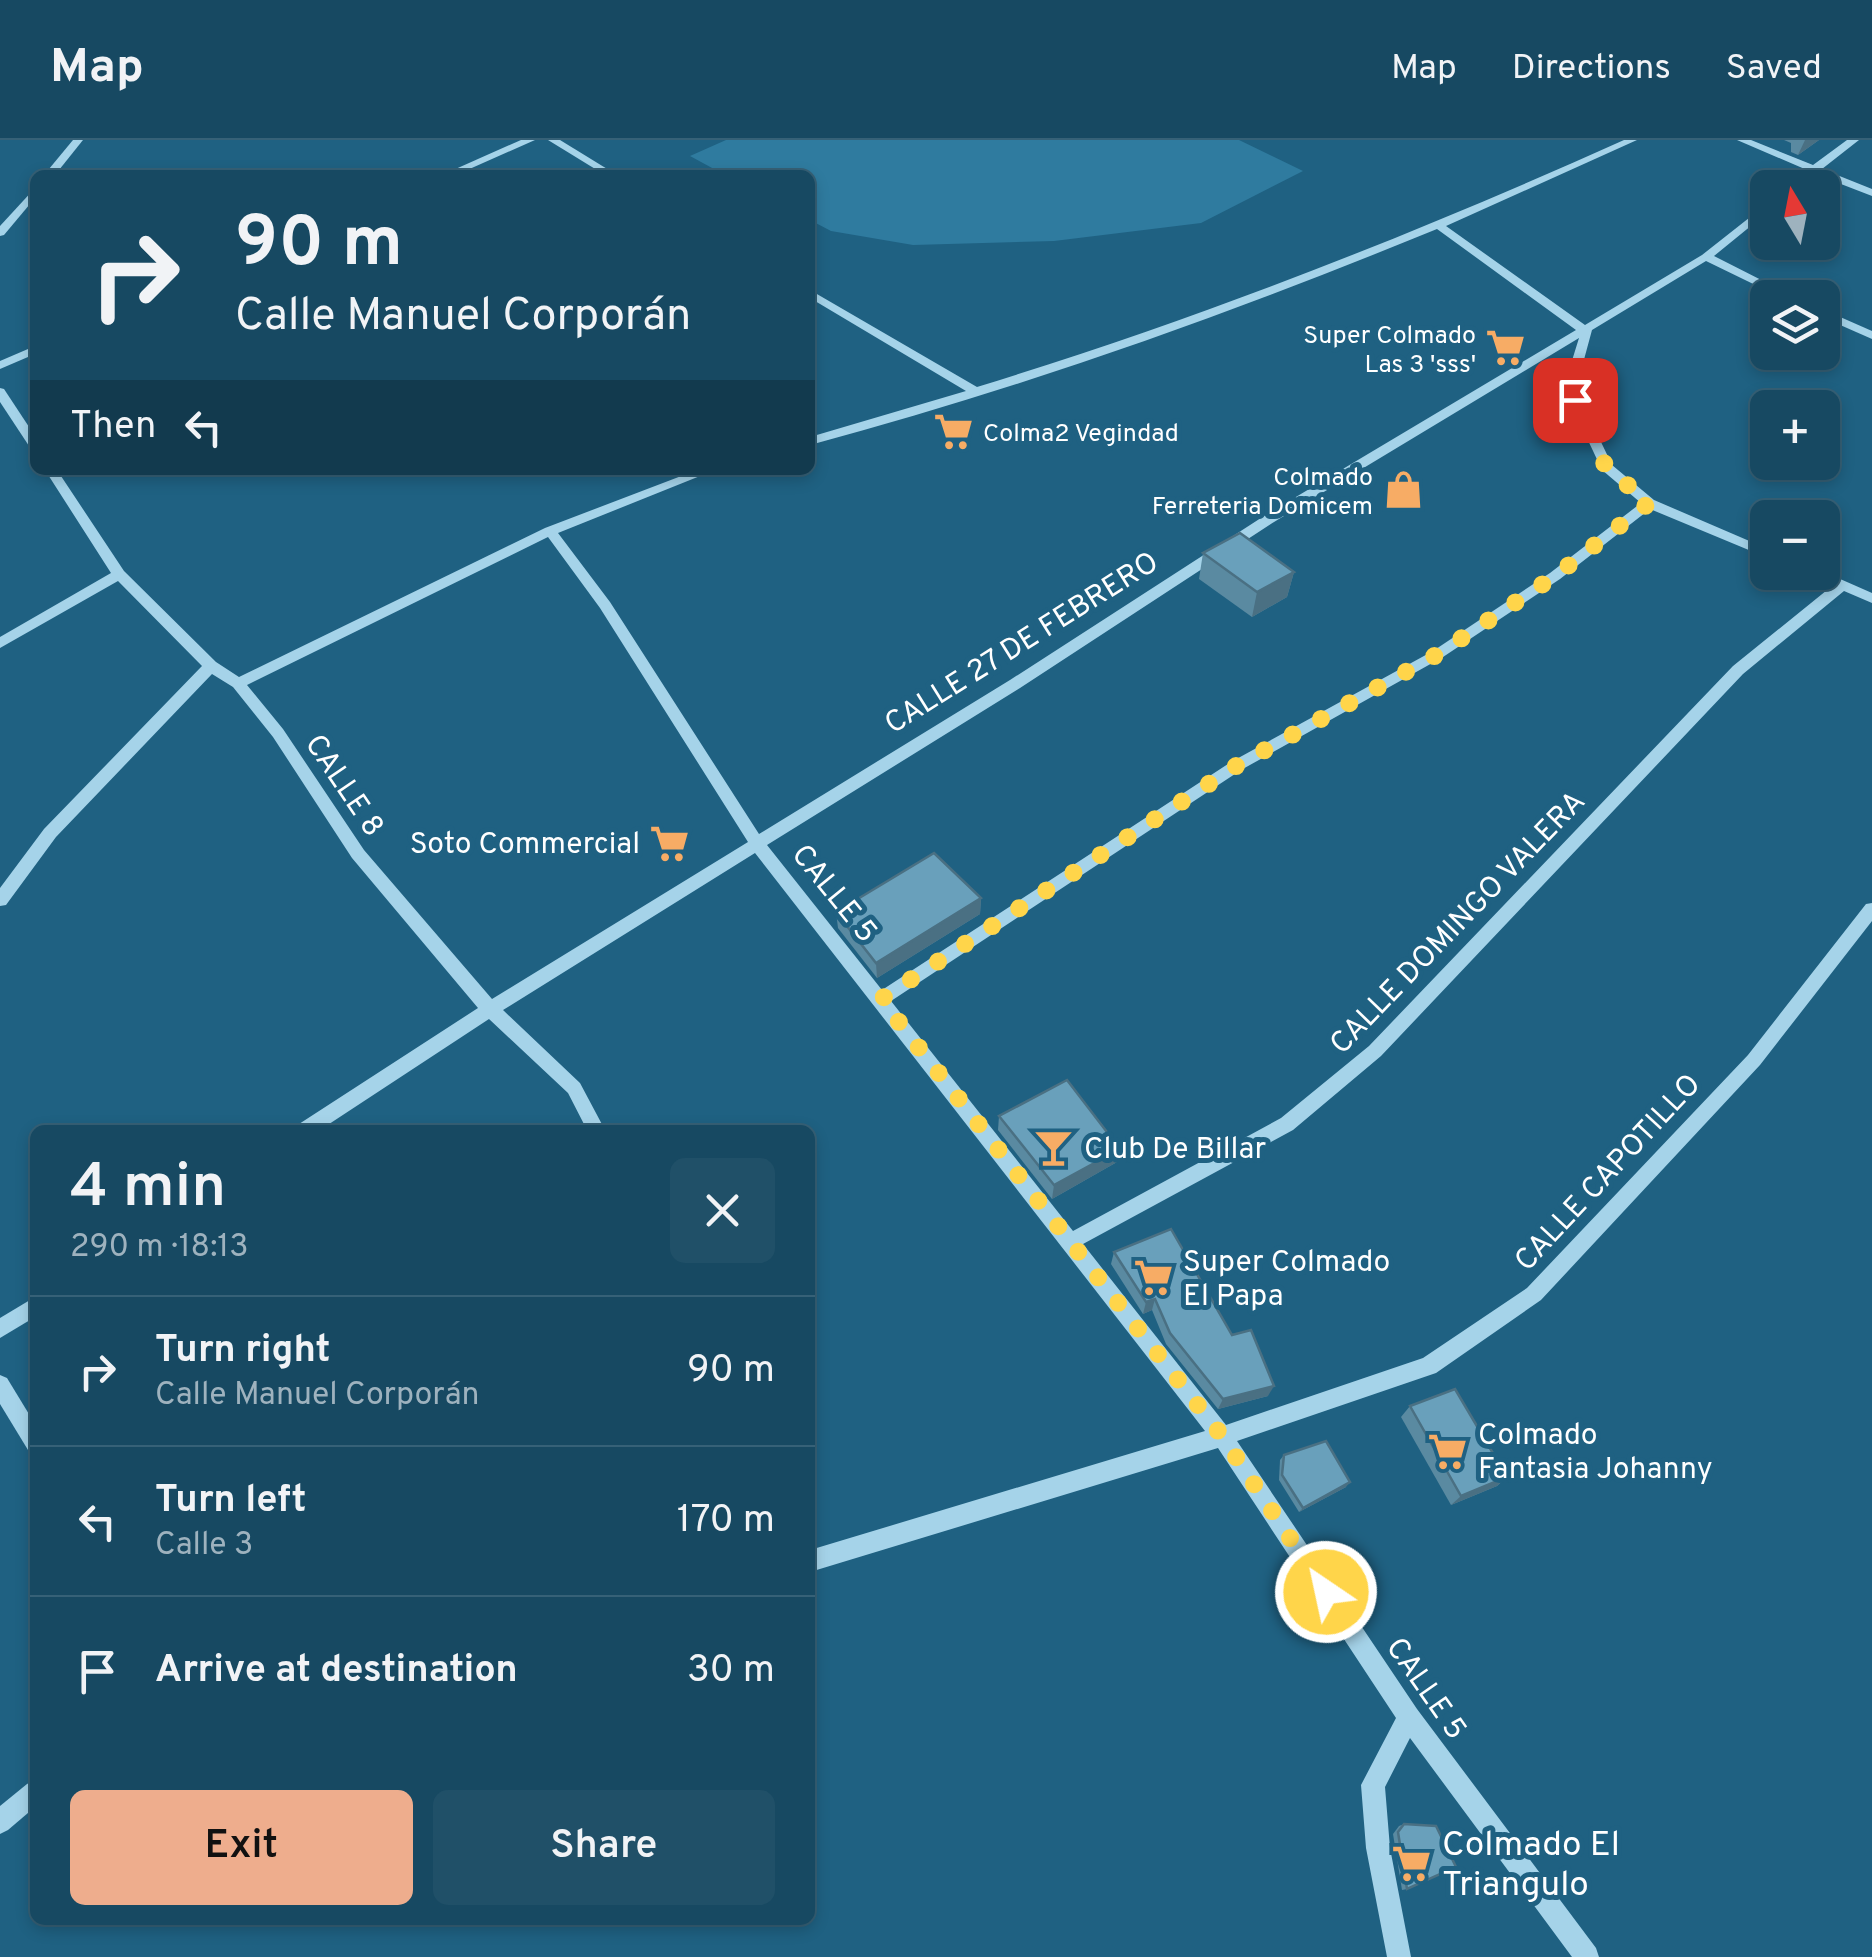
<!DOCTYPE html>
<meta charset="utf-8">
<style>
body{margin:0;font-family:Overpass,sans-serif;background:#205068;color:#f1f3f6;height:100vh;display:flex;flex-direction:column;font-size:38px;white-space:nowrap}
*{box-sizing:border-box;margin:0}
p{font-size:32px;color:#9eb2be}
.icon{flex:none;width:55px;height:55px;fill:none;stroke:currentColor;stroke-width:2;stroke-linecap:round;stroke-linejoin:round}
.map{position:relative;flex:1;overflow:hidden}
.sheet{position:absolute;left:30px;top:985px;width:785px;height:800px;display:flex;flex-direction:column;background:#174962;border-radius:15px;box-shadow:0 5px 15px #0003,0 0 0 2px #366177}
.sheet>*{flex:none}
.hud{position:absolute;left:30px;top:30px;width:785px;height:305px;border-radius:15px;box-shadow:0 5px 15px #0003,0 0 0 2px #366177;background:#174962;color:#f1f3f6;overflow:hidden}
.needle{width:65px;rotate:350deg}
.tools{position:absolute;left:1750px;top:30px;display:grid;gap:20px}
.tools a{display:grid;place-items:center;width:90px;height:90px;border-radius:15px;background:#174962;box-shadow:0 5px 15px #0003,0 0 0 2px #366177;font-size:50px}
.pin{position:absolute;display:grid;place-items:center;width:85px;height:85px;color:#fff;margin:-42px;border-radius:20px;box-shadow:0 5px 15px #0006}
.me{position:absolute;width:110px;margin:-55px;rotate:326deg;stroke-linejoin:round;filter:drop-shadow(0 0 8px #0008)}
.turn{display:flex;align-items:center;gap:35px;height:210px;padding:0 40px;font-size:45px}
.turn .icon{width:130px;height:130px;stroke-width:2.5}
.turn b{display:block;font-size:70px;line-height:85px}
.then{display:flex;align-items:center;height:95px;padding:0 40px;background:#0003;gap:20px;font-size:38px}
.round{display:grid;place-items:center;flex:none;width:105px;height:105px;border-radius:15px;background:#205068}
.head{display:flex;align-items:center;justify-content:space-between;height:170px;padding:0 40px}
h1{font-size:60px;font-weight:600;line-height:75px}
.primary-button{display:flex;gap:20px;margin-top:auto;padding:20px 40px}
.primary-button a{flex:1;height:115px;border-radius:15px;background:#eead8d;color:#111;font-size:40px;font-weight:600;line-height:115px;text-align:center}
.primary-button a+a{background:#205068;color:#f1f3f6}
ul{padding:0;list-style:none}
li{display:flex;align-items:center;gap:30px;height:150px;padding:0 40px;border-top:2px solid #366177}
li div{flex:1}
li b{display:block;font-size:38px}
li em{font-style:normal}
header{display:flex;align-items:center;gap:60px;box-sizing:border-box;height:140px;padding:0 50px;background:#174962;border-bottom:2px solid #366177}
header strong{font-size:48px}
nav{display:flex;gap:55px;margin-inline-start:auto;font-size:35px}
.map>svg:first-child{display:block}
.green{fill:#2f7b9f}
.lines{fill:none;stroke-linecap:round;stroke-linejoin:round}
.minor{fill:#a5d3e9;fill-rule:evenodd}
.wall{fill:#5a8aa1}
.shaded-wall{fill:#4a7083}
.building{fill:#69a0bb;stroke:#4a7083;stroke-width:2.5}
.route{stroke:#ffd54a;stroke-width:18;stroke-dasharray:0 32.4}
.labels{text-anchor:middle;stroke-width:10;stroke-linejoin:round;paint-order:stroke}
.far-poi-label{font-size:25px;fill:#fff;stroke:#1f6182;text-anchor:end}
.street-label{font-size:30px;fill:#fff;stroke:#1f6182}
.poi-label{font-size:30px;fill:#fff;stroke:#1f6182;text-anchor:start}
.near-poi-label{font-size:35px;fill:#fff;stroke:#1f6182;text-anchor:start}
</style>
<header>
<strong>Map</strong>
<nav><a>Map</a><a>Directions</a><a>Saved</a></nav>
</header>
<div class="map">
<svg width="1872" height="1817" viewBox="0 0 1872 1817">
<rect width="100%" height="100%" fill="#1f6182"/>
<polygon class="green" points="726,0 1239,0 1303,31 1201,83 1054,101 913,105 831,91 810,80 810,35 725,35 690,16"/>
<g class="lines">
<g class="minor">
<polygon points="73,0 83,0 55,35 44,35"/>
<polygon points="521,0 535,0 456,35 442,35"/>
<polygon points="548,0 560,0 617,35 605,35"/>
<path d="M1624,0H1637L1446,86L1585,185L1702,115L1768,63V72L1714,116L1797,158H1782L1706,121L1592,190L1582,227L1581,260L1612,325L1654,360L1768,409V418L1650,369L1560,439L1443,517L1241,630L891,861L1073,1091L1281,978L1369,906L1733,526L1832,446L1805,432L1822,431L1872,453V463L1844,451L1743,534L1381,916L1293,990L1083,1104L1226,1285L1423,1218L1527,1148L1748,915L1866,764L1872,763V781L1760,925L1541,1160L1436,1233L1237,1301L1417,1569L1596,1808L1599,1817H1572L1410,1598L1385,1647L1390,1708L1411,1817H1387L1366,1708L1361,1645L1396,1578L1218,1308L810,1432V1410L1205,1291L755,713L503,870L580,943L605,990H587L568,953L489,879L320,990H296L299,984L478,868L352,718L273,597L233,547L212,534L56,697L6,765L0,766V748L44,689L202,526L118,441L0,508V497L111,433L45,330H57L124,431L216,522L239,537L545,388L697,330H715L558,393L610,462L759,694L1010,540L1264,376L1576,190L1437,89C1232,173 1023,248 810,305V297L966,251L810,158V150L977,247C1198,179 1413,95 1624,0ZM1579,198L1570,227L1569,260L1602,330L1641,363L1550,433L1433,511L1231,622L882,850L767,705L1020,548L1274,382ZM548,397L600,468L748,702L492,859L364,710L283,589L247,545Z"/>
<polygon points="1737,0 1751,0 1813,25 1847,0 1859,0 1822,29 1872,49 1872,56 1815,34 1796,48 1784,48 1807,30"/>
<polygon points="35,48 35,58 4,95 0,96 0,86"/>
<polygon points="1822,169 1872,191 1872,199 1822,177"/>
<polygon points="35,206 35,214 0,229 0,221"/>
<polygon points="0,248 4,249 35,296 35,310 31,309 0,262"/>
<polygon points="35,1157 35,1177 0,1198 0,1178"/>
<polygon points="0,1235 7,1238 35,1284 35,1313 28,1310 0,1264"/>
<polygon points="35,1640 35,1667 8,1690 0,1694 0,1666 27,1644"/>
</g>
</g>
<g class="wall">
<polygon points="1784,0 1819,0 1798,15 1791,12 1791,3"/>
<polygon points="1203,413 1294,432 1287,457 1252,477 1199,439"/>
<polygon points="981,758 980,774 877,838 838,788 836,772"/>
<polygon points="999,976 1117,1022 1052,1059 998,990"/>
<polygon points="1114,1112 1232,1195 1268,1256 1218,1269 1166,1204 1152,1170 1143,1174 1111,1124"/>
<polygon points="1410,1266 1507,1337 1497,1346 1451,1365 1401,1277"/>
<polygon points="1284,1315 1346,1347 1299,1372 1279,1340 1280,1320"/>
<polygon points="1404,1684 1407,1749 1402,1750 1393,1694 1399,1686"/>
</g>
<g class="shaded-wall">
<polygon points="1805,0 1819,0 1798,15"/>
<polygon points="1294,432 1287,457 1252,477 1257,452"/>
<polygon points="981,758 980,774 877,838 876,823"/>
<polygon points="1120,1009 1117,1022 1052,1059 1054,1045"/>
<polygon points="1155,1159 1152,1170 1143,1174 1146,1162"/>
<polygon points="1274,1246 1268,1256 1218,1269 1223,1259"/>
<polygon points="1507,1337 1497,1346 1451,1365 1461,1356"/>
<polygon points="1350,1342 1346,1347 1299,1372 1303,1368"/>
</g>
<g class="building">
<polygon points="1240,393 1294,432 1257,452 1203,413"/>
<polygon points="934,713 981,758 876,823 836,772"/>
<polygon points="1067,940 1120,1009 1054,1045 999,976"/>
<polygon points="1171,1089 1232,1195 1251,1190 1274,1246 1223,1259 1170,1193 1155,1159 1146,1162 1114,1112"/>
<polygon points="1455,1249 1507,1337 1461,1356 1410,1266"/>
<polygon points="1326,1301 1350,1342 1303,1368 1282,1335 1284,1315"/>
<polygon points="1404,1684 1436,1686 1456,1727 1407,1749 1398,1692"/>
</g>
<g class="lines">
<polyline class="route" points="1326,1452 1222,1296 881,859 1236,626 1438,514 1555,436 1649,363 1606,327 1575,260"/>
</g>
<defs>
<symbol id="supermarket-bare" viewBox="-9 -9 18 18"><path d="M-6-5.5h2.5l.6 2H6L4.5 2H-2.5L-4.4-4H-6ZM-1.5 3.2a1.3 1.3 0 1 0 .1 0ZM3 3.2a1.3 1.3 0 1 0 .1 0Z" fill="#f7ac65" stroke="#1f6182" stroke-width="2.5" paint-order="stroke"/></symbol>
<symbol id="shop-bare" viewBox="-9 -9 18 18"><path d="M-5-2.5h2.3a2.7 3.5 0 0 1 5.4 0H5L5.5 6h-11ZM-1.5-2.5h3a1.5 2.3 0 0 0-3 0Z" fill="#f7ac65" stroke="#1f6182" stroke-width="2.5" paint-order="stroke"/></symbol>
<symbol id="bar-bare" viewBox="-9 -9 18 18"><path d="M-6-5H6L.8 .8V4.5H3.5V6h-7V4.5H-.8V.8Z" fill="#f7ac65" stroke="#1f6182" stroke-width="2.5" paint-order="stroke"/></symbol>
</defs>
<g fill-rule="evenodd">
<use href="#supermarket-bare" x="1478" y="180" width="55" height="55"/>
<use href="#supermarket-bare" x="926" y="264" width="55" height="55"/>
<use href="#shop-bare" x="1376" y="322" width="55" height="55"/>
<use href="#supermarket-bare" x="642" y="676" width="55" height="55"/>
<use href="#bar-bare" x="1026" y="980" width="55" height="55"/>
<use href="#supermarket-bare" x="1126" y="1110" width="55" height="55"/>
<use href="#supermarket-bare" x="1420" y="1284" width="55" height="55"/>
<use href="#supermarket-bare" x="1384" y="1696" width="55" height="55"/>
</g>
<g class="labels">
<g class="far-poi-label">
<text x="1476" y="203">Super Colmado<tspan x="1476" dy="29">Las 3 'sss'</tspan></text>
<text x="983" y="301" text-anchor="start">Colma2 Vegindad</text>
<text x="1373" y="345">Colmado<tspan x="1373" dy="29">Ferreteria Domicem</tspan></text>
</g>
<g class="street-label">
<text transform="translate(1021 502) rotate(-32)" y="10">CALLE 27 DE FEBRERO</text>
<text transform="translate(345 645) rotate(56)" y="10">CALLE 8</text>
<text transform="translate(835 753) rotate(51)" y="10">CALLE 5</text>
<text transform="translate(1457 782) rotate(-46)" y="10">CALLE DOMINGO VALERA</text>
<text transform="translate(1607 1032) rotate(-47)" y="10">CALLE CAPOTILLO</text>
<text transform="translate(1427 1548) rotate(55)" y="10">CALLE 5</text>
</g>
<g class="poi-label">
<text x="640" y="713" text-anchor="end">Soto Commercial</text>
<text x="1084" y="1018">Club De Billar</text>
<text x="1183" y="1131">Super Colmado<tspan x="1183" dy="34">El Papa</tspan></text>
<text x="1478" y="1304">Colmado<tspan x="1478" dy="34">Fantasia Johanny</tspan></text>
</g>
<g class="near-poi-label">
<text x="1442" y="1715">Colmado El<tspan x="1442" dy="40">Triangulo</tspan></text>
</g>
</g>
</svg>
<div class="tools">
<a><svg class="needle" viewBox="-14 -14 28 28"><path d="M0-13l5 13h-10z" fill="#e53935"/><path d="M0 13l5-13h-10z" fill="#9eb2be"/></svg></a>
<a><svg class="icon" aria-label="layers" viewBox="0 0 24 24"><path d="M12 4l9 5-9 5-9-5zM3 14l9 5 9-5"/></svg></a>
<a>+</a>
<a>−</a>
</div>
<div class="pin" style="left:1575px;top:260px;background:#d93025"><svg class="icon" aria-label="arrive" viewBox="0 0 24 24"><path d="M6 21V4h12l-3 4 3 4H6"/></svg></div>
<svg class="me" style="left:1326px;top:1452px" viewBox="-20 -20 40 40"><circle r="17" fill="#ffd54a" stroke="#fff" stroke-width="3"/><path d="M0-11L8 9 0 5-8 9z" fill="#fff"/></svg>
<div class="hud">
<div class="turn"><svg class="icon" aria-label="right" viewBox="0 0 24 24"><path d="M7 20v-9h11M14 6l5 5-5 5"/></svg><div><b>90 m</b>Calle Manuel Corporán</div></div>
<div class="then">Then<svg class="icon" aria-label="left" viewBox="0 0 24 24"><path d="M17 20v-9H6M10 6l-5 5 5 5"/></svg></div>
</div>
<section class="sheet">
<div class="head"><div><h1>4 min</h1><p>290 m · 18:13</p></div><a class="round"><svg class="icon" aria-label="close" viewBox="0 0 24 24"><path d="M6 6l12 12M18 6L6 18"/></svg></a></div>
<ul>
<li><svg class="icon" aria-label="right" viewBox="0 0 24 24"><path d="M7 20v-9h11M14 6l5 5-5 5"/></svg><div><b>Turn right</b><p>Calle Manuel Corporán</p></div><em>90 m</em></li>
<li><svg class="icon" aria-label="left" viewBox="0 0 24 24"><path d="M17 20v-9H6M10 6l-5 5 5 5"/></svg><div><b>Turn left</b><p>Calle 3</p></div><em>170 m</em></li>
<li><svg class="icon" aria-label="arrive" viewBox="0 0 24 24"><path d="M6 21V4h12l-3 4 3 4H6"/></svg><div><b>Arrive at destination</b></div><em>30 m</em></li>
</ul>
<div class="primary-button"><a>Exit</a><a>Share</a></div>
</section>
</div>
